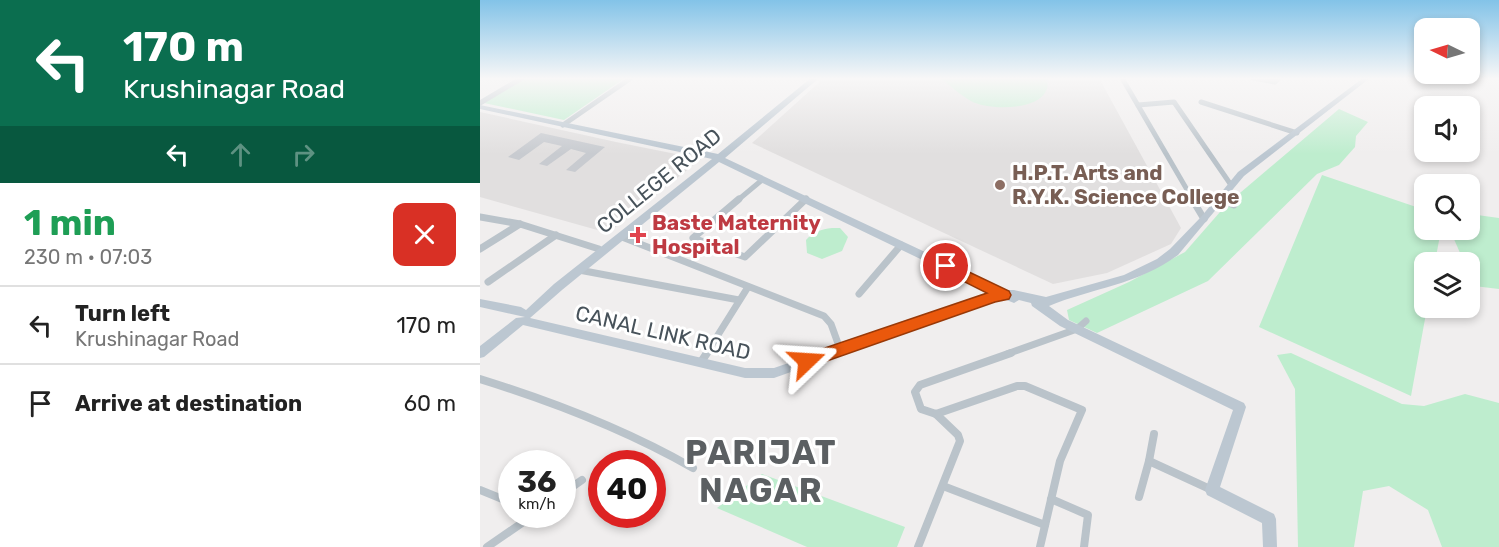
<!DOCTYPE html>
<meta charset="utf-8">
<style>
body{margin:0;font-family:Rubik,sans-serif;background:#f2f2f2;color:#222;height:100vh;display:flex;flex-direction:column;font-size:22px;white-space:nowrap}
*{box-sizing:border-box;margin:0}
p{font-size:20px;color:#767676}
.icon{flex:none;width:33px;height:33px;fill:none;stroke:currentColor;stroke-width:2;stroke-linecap:round;stroke-linejoin:round}
.map{position:relative;flex:1;overflow:hidden}
.panel{display:flex;flex-direction:column;background:#fff;width:480px}
.panel>*{flex:none}
.guide{background:#0b6e4f;color:#fff;overflow:hidden}
.needle{width:39px;rotate:275deg}
.tools{position:absolute;left:934px;top:18px;display:grid;gap:12px}
.tools a{display:grid;place-items:center;width:66px;height:66px;border-radius:12px;background:#fff;box-shadow:0 3px 9px #0003;font-size:30px}
.speed{position:absolute;left:18px;top:450px;display:flex;gap:12px;font-size:30px;font-weight:700;text-align:center}
.speed>*{display:grid;place-content:center;width:78px;height:78px;border-radius:50%;background:#fff;box-shadow:0 3px 9px #0003;line-height:1}
.speed small{font-size:15px;font-weight:400}
.speed .limit{border:9px solid #d22;background:#fff;color:#111}
.pin{position:absolute;display:grid;place-items:center;width:51px;height:51px;color:#fff;margin:-26px;border:3px solid #fff;border-radius:50%;box-shadow:0 2px 6px #0007}
.me{position:absolute;width:66px;margin:-33px;rotate:70deg;stroke-linejoin:round;filter:drop-shadow(0 0 4px #0008)}
.turn{display:flex;align-items:center;gap:21px;height:126px;padding:0 24px;font-size:27px}
.turn .icon{width:78px;height:78px;stroke-width:2.5}
.turn b{display:block;font-size:42px;line-height:51px}
.lanes{display:flex;align-items:center;height:57px;padding:0 24px;background:#0003;justify-content:center;gap:30px;direction:ltr}
.lanes .off{opacity:.35}
.round{display:grid;place-items:center;flex:none;width:63px;height:63px;border-radius:12px;background:#f2f2f2}
.overview{display:flex;align-items:center;justify-content:space-between;height:102px;padding:0 24px}
h1{font-size:36px;font-weight:700;line-height:45px;color:#1e9e55}
ul{padding:0;list-style:none}
li{display:flex;align-items:center;gap:18px;height:78px;padding:0 24px;border-top:2px solid #e0e0e0}
li div{flex:1}
li b{display:block;font-size:22px}
li em{font-style:normal}
main{display:flex;flex:1;min-height:0}
.map>svg:first-child{display:block}
.education{fill:#e1dfdf}
.green{fill:#beedce}
.building{fill:#c8cbd0}
.lines{fill:none;stroke-linecap:round;stroke-linejoin:round}
.street-far2{stroke:#bac3ca;stroke-width:5}
.street-far1{stroke:#bac3ca;stroke-width:7}
.street{stroke:#bac3ca;stroke-width:8}
.secondary{fill:#bcc7d1;fill-rule:evenodd}
.route{fill:#ea580c;stroke:#983908;stroke-width:1.5}
.education-dot{fill:#8d6e63;stroke:#fff;stroke-width:2}
.health-dot{fill:#e0444e;stroke:#fff;stroke-width:2}
.labels{text-anchor:middle;stroke-width:6;stroke-linejoin:round;paint-order:stroke}
.education-label{font-size:21px;font-weight:bold;fill:#785e54;stroke:#fff;text-anchor:start}
.street-label{font-size:21px;fill:#47525a;stroke:#fff}
.health-label{font-size:21px;font-weight:bold;fill:#be3a42;stroke:#fff;text-anchor:start}
.near-district-label{font-size:33px;font-weight:bold;letter-spacing:1.5px;fill:#5b5f62;stroke:#fff}
</style>
<main>
<section class="panel">
<div class="guide">
<div class="turn"><svg class="icon" aria-label="left" viewBox="0 0 24 24"><path d="M17 20v-9H6M10 6l-5 5 5 5"/></svg><div><b>170 m</b>Krushinagar Road</div></div>
<div class="lanes"><svg class="icon" aria-label="left" viewBox="0 0 24 24"><path d="M17 20v-9H6M10 6l-5 5 5 5"/></svg><svg class="icon off" aria-label="ahead" viewBox="0 0 24 24"><path d="M12 20V5M6 11l6-6 6 6"/></svg><svg class="icon off" aria-label="right" viewBox="0 0 24 24"><path d="M7 20v-9h11M14 6l5 5-5 5"/></svg></div>
</div>
<div class="overview"><div><h1>1 min</h1><p>230 m · 07:03</p></div><a class="round" style="background:#d93025;color:#fff"><svg class="icon" aria-label="close" viewBox="0 0 24 24"><path d="M6 6l12 12M18 6L6 18"/></svg></a></div>
<ul>
<li><svg class="icon" aria-label="left" viewBox="0 0 24 24"><path d="M17 20v-9H6M10 6l-5 5 5 5"/></svg><div><b>Turn left</b><p>Krushinagar Road</p></div><em>170 m</em></li>
<li><svg class="icon" aria-label="arrive" viewBox="0 0 24 24"><path d="M6 21V4h12l-3 4 3 4H6"/></svg><div><b>Arrive at destination</b></div><em>60 m</em></li>
</ul>
</section>
<div class="map">
<svg width="1019" height="547" viewBox="0 0 1019 547">
<rect width="100%" height="100%" fill="#f0eeee"/>
<g class="education">
<polygon points="344,78 619,78 701,228 691,244 627,273 573,284 272,143"/>
<polygon points="0,112 136,142 221,159 128,233 0,197"/>
</g>
<g class="green">
<polygon points="44,78 145,78 84,120 4,103"/>
<path d="M460,78H567C575,111 510,112 491,101C480,95 470,85 460,78Z"/>
<polygon points="859,109 888,122 876,136 875,147 859,165 837,174 728,281 617,333 589,320 587,310 649,282 705,252 747,204"/>
<polygon points="842,175 945,210 945,230 961,230 955,262 945,262 945,308 947,308 931,396 779,327"/>
<polygon points="990,214 1019,218 1019,289 994,286 990,277 990,262 984,262 970,230 990,230"/>
<path d="M352,228H360L368,237L362,251L342,259L327,253L326,240C333,232 341,229 352,228Z"/>
<polygon points="811,353 922,404 944,406 985,394 1019,403 1019,547 962,547 948,510 909,486 883,491 874,547 818,547 815,389 797,355"/>
<polygon points="282,474 425,527 417,547 327,547 237,508"/>
</g>
<polygon class="building" points="61,133 125,147 95,172 86,170 106,153 91,149 67,166 59,164 82,146 64,142 39,160 28,157"/>
<g class="lines">
<g class="street-far2">
<polyline points="642,78 713,200"/>
<polyline points="773,78 795,82 799,78"/>
<polyline points="721,102 817,133"/>
<polyline points="0,103 42,78"/>
<polyline points="658,105 694,102 751,185"/>
<polyline points="83,125 151,78"/>
<polyline points="739,199 743,200"/>
<polyline points="258,200 282,180"/>
</g>
<g class="street-far1">
<polyline points="259,199 213,238 265,257 326,199"/>
<polyline points="712,199 724,219"/>
<polyline points="739,199 754,205"/>
<polyline points="0,217 40,224 119,249"/>
<polyline points="142,237 344,316 351,324 360,349"/>
<polyline points="0,249 40,224"/>
<polyline points="99,270 259,300"/>
<polyline points="8,282 76,235"/>
<polyline points="379,294 421,245"/>
<polyline points="226,354 268,287"/>
<polyline points="527,354 597,329 606,321"/>
</g>
<g class="street">
<polyline points="531,353 440,385 435,392 441,409 456,414 537,386 545,386 602,410 580,461 560,547"/>
<polyline points="221,362 227,353"/>
<path d="M0,379C74,402 145,429 213,468"/>
<polyline points="669,461 674,434"/>
<polyline points="463,486 565,525"/>
<polyline points="0,490 32,503"/>
<polyline points="82,494 102,480"/>
<polyline points="659,497 669,461 732,490"/>
<polyline points="571,499 608,515 604,547"/>
<polyline points="7,547 55,514"/>
<polyline points="438,547 480,441 478,435 456,414"/>
</g>
<path class="secondary" d="M331,78H339L245,158L526,290H534L566,297L644,275L677,259L690,249L721,217L758,172L883,78H890L764,176L698,255C658,285 612,288 569,306L588,320L764,403L766,407L740,487L794,514L796,519L797,547H783L782,523L727,495L725,490L753,410L580,326L552,306L551,303L539,300L534,303L524,299L514,300L294,378H265L43,325L4,357L0,358V346L36,318L45,317L0,307V299L41,307L46,310L74,284L232,159L0,109V105L238,154ZM239,162L511,293L294,368H265L50,318L82,290Z"/>
</g>
<linearGradient id="sky" x2="0" y2="1"><stop stop-color="#83c3e8"/><stop offset="0.51" stop-color="#f8f7f7"/><stop offset="1" stop-color="#f8f7f7" stop-opacity="0"/></linearGradient>
<rect width="1019" height="154" fill="url(#sky)"/>
<polygon class="route" points="466,261 529,291 531,295 529,299 515,302 327,368 321,366 319,361 321,356 507,293 461,270 459,266 461,262"/>
<circle class="education-dot" cx="520" cy="185" r="6"/>
<path class="health-dot" d="M155 226h6v6h6v6h-6v6h-6v-6h-6v-6h6z"/>
<g class="labels">
<g class="education-label">
<text x="532" y="180">H.P.T. Arts and<tspan x="532" dy="24">R.Y.K. Science College</tspan></text>
</g>
<g class="street-label">
<text transform="translate(179 181) rotate(-39)" y="7">COLLEGE ROAD</text>
<text transform="translate(183 333) rotate(13)" y="7">CANAL LINK ROAD</text>
</g>
<g class="health-label">
<text x="172" y="230">Baste Maternity<tspan x="172" dy="24">Hospital</tspan></text>
</g>
<g class="near-district-label">
<text x="281" y="464">PARIJAT<tspan x="281" dy="38">NAGAR</tspan></text>
</g>
</g>
</svg>
<div class="tools">
<a><svg class="needle" viewBox="-14 -14 28 28"><path d="M0-13l5 13h-10z" fill="#e53935"/><path d="M0 13l5-13h-10z" fill="#767676"/></svg></a>
<a><svg class="icon" aria-label="sound" viewBox="0 0 24 24"><path d="M4 9h4l5-4v14l-5-4H4zM17 9q2 3 0 6"/></svg></a>
<a><svg class="icon" aria-label="search" viewBox="0 0 24 24"><circle cx="10" cy="10" r="6"/><path d="M15 15l6 6"/></svg></a>
<a><svg class="icon" aria-label="layers" viewBox="0 0 24 24"><path d="M12 4l9 5-9 5-9-5zM3 14l9 5 9-5"/></svg></a>
</div>
<div class="speed"><div>36<small>km/h</small></div><div class="limit">40</div></div>
<div class="pin" style="left:466px;top:266px;background:#d93025"><svg class="icon" aria-label="arrive" viewBox="0 0 24 24"><path d="M6 21V4h12l-3 4 3 4H6"/></svg></div>
<svg class="me" style="left:327px;top:361px" viewBox="-20 -20 40 40"><path d="M0-17L14 15 0 8-14 15z" fill="#ea580c" stroke="#fff" stroke-width="4"/></svg>
</div>
</main>
